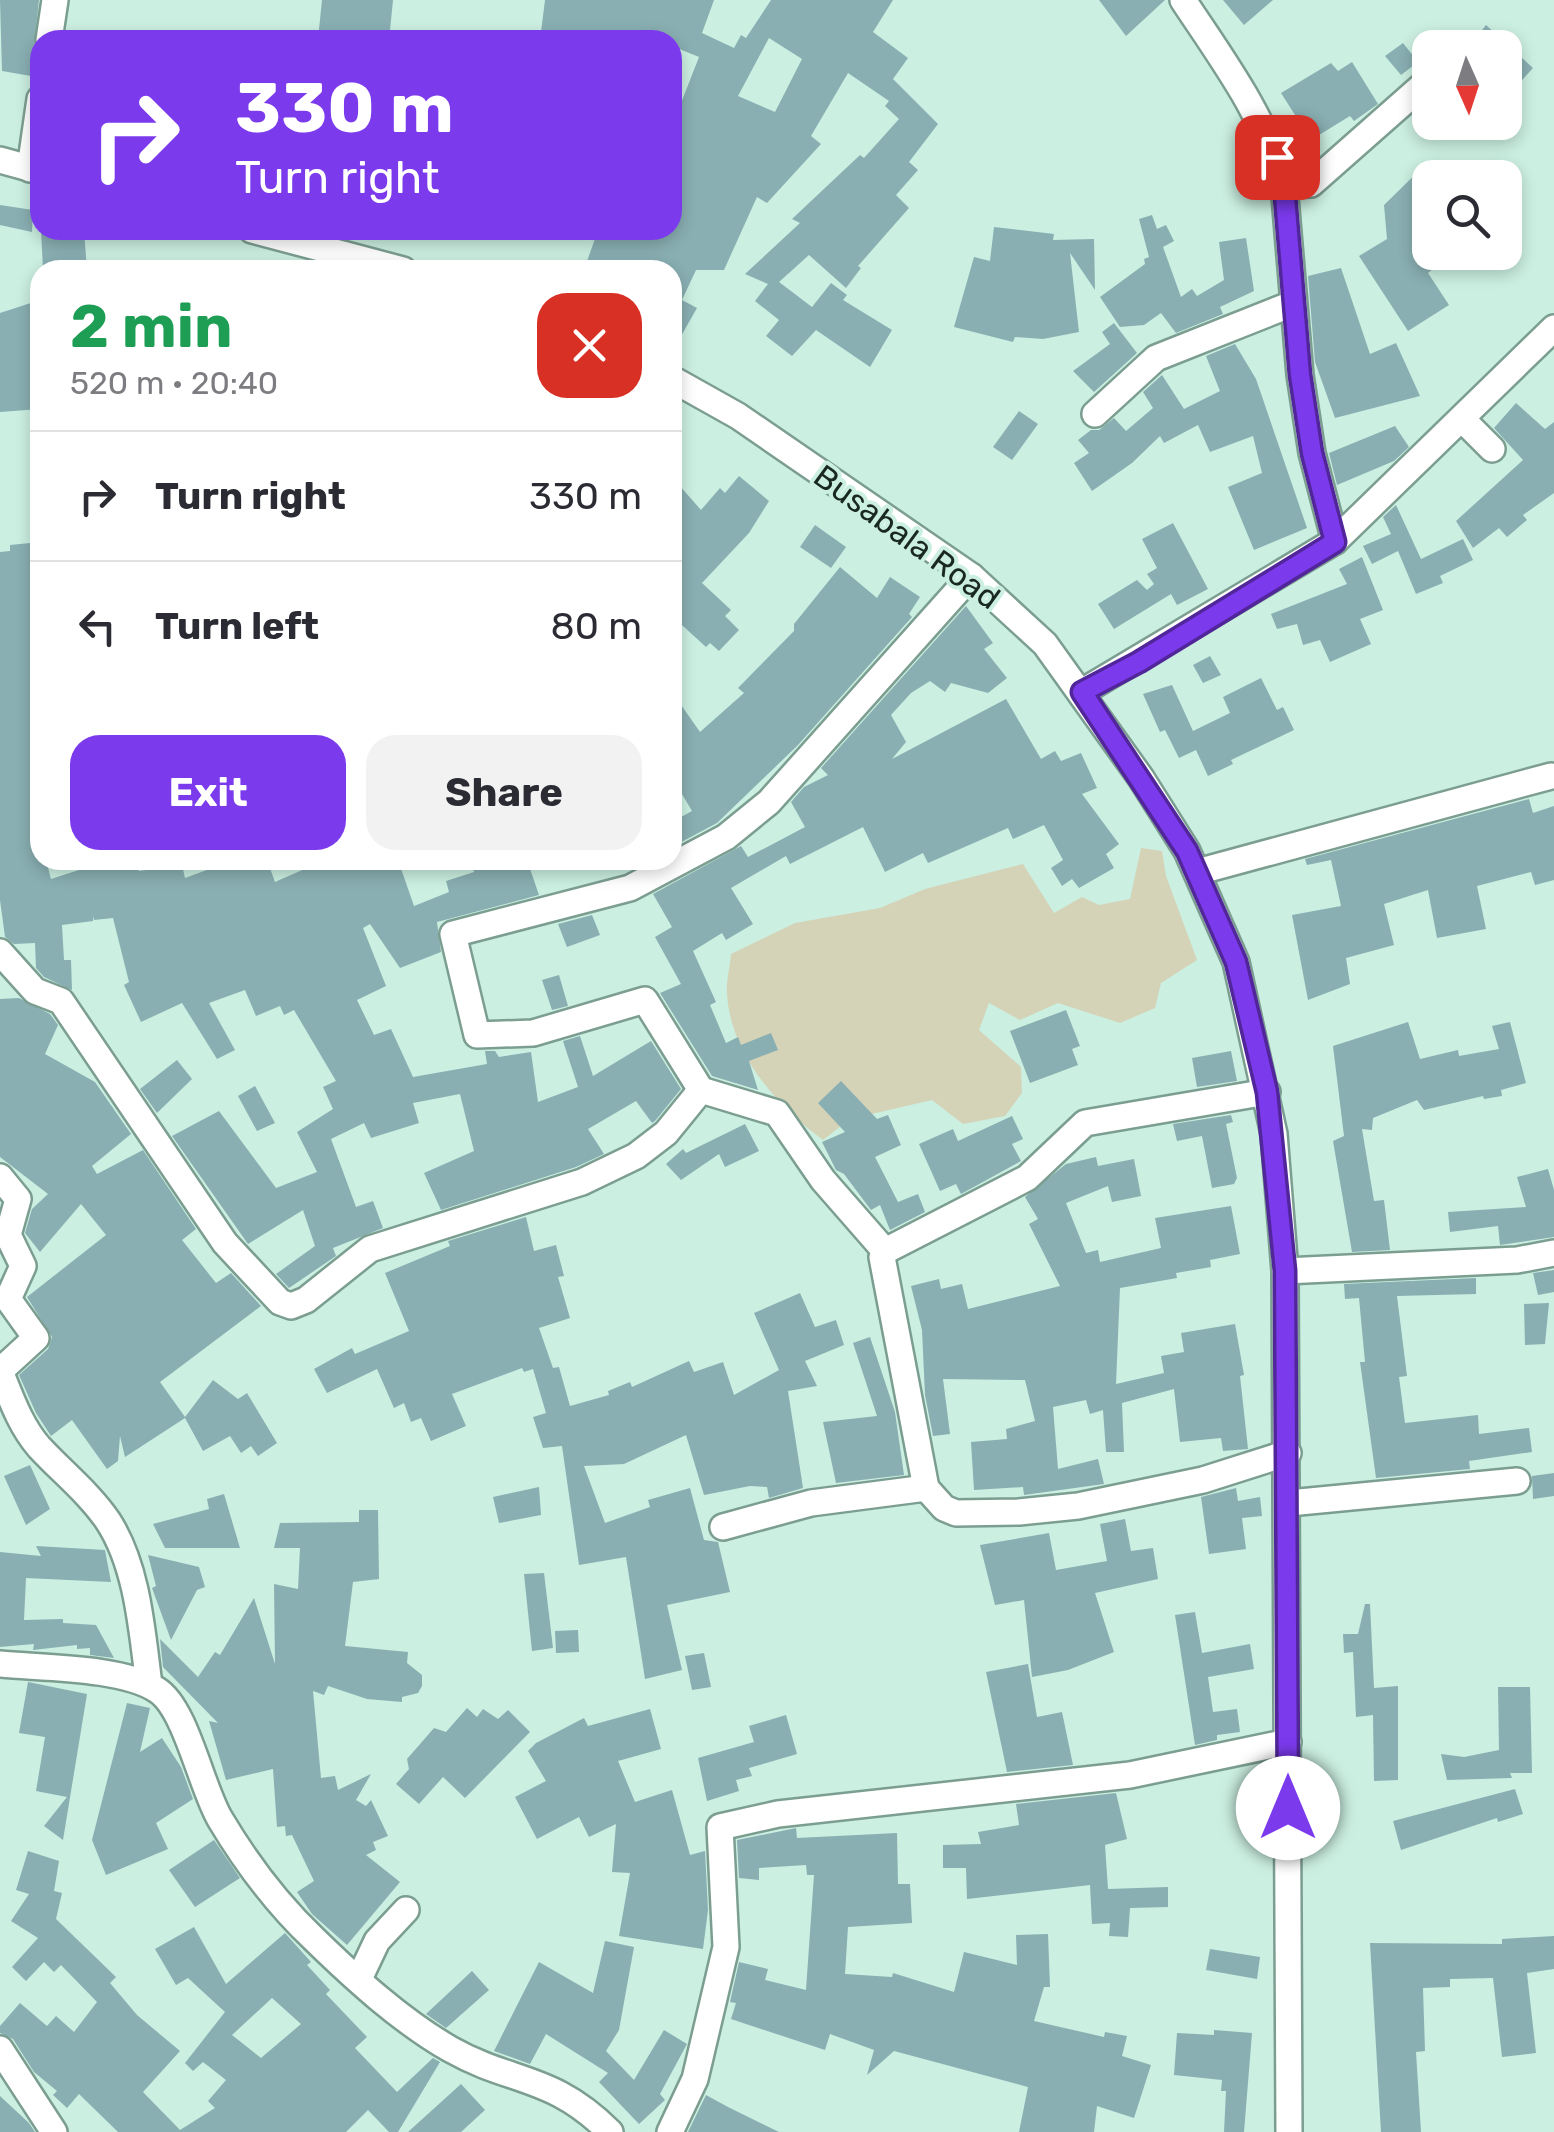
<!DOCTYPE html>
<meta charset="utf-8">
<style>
body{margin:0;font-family:Rubik,sans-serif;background:#f2f2f3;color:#2b2b33;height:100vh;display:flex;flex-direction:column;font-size:38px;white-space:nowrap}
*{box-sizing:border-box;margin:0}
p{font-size:32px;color:#7c7c81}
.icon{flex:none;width:55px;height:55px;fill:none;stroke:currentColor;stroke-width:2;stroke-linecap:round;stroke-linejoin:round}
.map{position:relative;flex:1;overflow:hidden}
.details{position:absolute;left:30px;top:260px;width:652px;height:610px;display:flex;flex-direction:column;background:#fff;border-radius:30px;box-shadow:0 5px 15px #0003}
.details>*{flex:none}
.top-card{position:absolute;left:30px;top:30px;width:652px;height:210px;border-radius:30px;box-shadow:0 5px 15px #0003;background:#7c3aed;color:#fff;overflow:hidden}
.needle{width:65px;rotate:177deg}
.tools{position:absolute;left:1412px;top:30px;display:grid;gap:20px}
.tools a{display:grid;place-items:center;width:110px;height:110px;border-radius:20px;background:#fff;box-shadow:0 5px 15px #0003;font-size:50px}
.pin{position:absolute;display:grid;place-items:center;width:85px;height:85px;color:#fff;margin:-42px;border-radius:20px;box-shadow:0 5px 15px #0006}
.me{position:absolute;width:110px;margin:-55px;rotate:0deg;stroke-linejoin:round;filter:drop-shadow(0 0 8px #0008)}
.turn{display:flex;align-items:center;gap:35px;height:210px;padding:0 40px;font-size:45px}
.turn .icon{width:130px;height:130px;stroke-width:2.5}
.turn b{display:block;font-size:70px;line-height:85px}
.round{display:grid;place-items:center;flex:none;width:105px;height:105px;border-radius:30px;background:#f2f2f3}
.head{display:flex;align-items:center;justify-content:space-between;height:170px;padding:0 40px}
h1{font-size:60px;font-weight:700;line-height:75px;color:#1e9e55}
.primary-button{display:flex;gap:20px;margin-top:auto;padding:20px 40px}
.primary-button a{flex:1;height:115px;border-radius:30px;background:#7c3aed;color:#fff;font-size:40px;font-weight:700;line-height:115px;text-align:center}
.primary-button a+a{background:#f2f2f3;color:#2b2b33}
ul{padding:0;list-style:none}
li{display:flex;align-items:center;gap:30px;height:130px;padding:0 40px;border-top:2px solid #e1e1e2}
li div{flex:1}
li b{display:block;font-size:38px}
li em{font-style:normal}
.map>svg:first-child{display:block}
.green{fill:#d4d3b8}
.building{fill:#89afb2;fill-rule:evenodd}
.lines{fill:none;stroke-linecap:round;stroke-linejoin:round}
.minor-casing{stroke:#7c9e91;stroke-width:30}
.minor{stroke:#fff;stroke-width:25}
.route-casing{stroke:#51269a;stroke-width:25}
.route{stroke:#7c3aed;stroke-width:18}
.labels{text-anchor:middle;stroke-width:8;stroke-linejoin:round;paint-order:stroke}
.street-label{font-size:32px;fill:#1a2822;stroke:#cbefe1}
</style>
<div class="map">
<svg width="1554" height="2132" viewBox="0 0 1554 2132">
<rect width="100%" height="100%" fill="#cbefe1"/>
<path class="green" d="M1141,848L1162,851L1166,876L1197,960L1161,983L1155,1008L1120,1023L1058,1003L1020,1020L989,1003L979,1030L1021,1067L1022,1093L1005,1116L963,1124L932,1100L850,1119L823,1140C777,1106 730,1054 727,993C726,981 730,967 731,954L795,923L880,908L925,889L1023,864L1054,913L1082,897L1099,905L1130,899Z"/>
<g class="building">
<polygon points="0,0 39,0 31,76 2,71"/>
<polygon points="322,0 393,0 389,40 318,39"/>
<path d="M545,0H714L702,33L734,48L741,35L746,38L771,0H893L873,32L908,58L893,79L938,124L909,162L918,170L896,195L909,208L858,266L861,268L846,288L809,255L779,282L812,307L831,283L847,295L843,300L892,330L870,367L816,330L792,356L766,336L779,320L755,301L768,284L745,274L800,223L792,219L860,155L864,158L899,119L885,106L889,101L848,73L811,136L821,144L767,203L757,197L724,270H696L682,300L697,308L672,352V270H584L598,230H646L662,237L665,230H672V126L699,57L672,46V40L639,31L629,40L595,30L594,40H540ZM769,38L802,59L775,112L738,96Z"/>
<polygon points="1099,0 1165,0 1126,36"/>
<polygon points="1223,0 1273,0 1244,25"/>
<polygon points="1486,25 1533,68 1505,99 1505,48 1468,48"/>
<polygon points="1403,43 1418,62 1401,75 1385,56"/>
<polygon points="1352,62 1378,104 1354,121 1350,116 1311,140 1281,93 1331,63 1338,71"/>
<polygon points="1430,160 1430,252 1454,252 1428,273 1449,305 1408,331 1359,256 1387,239 1384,205"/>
<polygon points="0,205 33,210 32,232 0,225"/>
<polygon points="1152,215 1157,229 1166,225 1174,241 1163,247 1181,297 1192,289 1197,296 1224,280 1219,242 1246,238 1254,291 1220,307 1223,314 1176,333 1161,313 1144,325 1120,327 1100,297 1145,264 1144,259 1149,257 1139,219"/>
<polygon points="994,227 1054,234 1053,240 1094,239 1095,290 1070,253 1079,332 1043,339 1015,337 1013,342 954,327 974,257 990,261"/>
<polygon points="41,230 84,230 87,270 43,270"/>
<polygon points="1341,268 1370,354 1396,343 1420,396 1335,418 1315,362 1308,276"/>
<polygon points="40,300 40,409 0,412 0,313"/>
<polygon points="1114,323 1137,353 1094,392 1073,371 1110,344 1102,332"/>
<polygon points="1235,344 1256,379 1307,528 1254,550 1228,487 1262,473 1253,436 1210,452 1198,425 1164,443 1160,436 1132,463 1092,491 1074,463 1089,453 1078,440 1091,430 1099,430 1114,418 1126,431 1153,408 1143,392 1162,375 1184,409 1220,391 1206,356"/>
<polygon points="1516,403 1545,429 1554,422 1554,493 1523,515 1527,520 1507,537 1499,528 1473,548 1456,521 1523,460 1494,428"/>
<polygon points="1019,411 1038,424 1012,460 993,447"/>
<polygon points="1395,426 1409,447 1394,461 1337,485 1329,453"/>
<polygon points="739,476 769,501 749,533 702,583 731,610 725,616 739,630 719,651 710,643 706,647 672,616 672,477 701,510 720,488 725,493"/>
<polygon points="1396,505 1421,559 1463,539 1473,560 1440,576 1443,583 1416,594 1398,551 1372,564 1363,546 1391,534 1383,517"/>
<polygon points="1173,523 1208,589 1177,605 1171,594 1114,629 1098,604 1137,580 1147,590 1154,584 1147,574 1157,568 1142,539"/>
<polygon points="815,525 846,547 831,568 800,547"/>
<polygon points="40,542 40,860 46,860 51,879 110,860 135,860 139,871 182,865 185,878 234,860 267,860 275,882 325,860 398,860 414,906 449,892 446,881 474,872 471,860 527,860 539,895 437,922 441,952 400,968 370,924 363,928 386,986 357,1000 374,1035 391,1029 413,1077 487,1064 485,1051 495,1051 499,1057 531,1052 538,1102 578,1087 563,1041 580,1036 593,1076 651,1041 681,1089 655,1121 652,1123 636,1101 588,1129 604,1154 576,1167 441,1210 424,1173 474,1151 460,1094 413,1103 419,1123 371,1138 364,1123 331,1139 356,1207 373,1201 383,1228 333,1248 336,1256 289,1288 276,1274 315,1246 303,1210 248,1244 172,1136 219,1111 276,1188 317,1172 297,1132 333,1109 323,1087 336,1081 294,1010 284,1015 280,1006 256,1016 245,990 209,1003 235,1050 217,1059 182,1003 141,1022 124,985 129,982 113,918 94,920 93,916 93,921 62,925 64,960 71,960 72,990 44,977 36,968 35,943 14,944 5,937 0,900 0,552 10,551 10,545"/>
<polygon points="1362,557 1383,610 1360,619 1371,644 1330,662 1320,640 1303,645 1297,624 1277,629 1271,614 1347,584 1339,569"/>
<polygon points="840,567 877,598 890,577 920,597 909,614 912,617 798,745 717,823 672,847 672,822 692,811 672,777 672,692 700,732 744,693 738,688 794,631 794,624"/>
<polygon points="966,606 993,643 984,649 1007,678 988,693 951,683 945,692 930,681 911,693 891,715 906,742 892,759 1006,699 1041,759 1055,751 1061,761 1081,753 1097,788 1082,794 1119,844 1106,854 1114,868 1079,888 1072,879 1062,886 1051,868 1063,860 1044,825 1013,839 1008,828 928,863 923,853 885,872 863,827 790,864 786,856 731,888 753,924 726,940 722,933 693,951 716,1002 710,1005 726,1043 738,1037 741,1045 771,1033 778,1050 749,1061 758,1090 712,1076 660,993 681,984 655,937 672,927 653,894 741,846 748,857 805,827 791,802 804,787 828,775 821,768"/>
<polygon points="1210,656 1221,675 1203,683 1193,665"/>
<polygon points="1261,678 1277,710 1283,707 1294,730 1231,760 1233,764 1208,776 1196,750 1179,758 1165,730 1160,732 1143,694 1172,685 1193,731 1230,713 1223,697"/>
<polygon points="1529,799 1533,813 1554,806 1554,880 1535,885 1531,872 1477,886 1486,929 1437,938 1428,890 1384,904 1394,945 1346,958 1350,984 1308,1000 1292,915 1341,906 1331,860 1307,865 1305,859"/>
<polygon points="592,915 600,935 567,947 558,924"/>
<polygon points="559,975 568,1006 552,1010 542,980"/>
<polygon points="19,998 50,1014 58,1025 45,1054 95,1082 131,1134 92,1166 97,1174 143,1150 196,1229 182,1240 216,1283 231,1273 261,1306 160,1382 185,1417 213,1380 238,1399 247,1393 277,1443 258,1456 251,1446 241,1453 230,1436 203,1451 185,1418 125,1457 120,1436 118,1461 107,1469 72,1420 51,1436 36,1413 19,1375 48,1349 52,1337 27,1297 106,1235 81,1204 40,1252 25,1233 32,1209 48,1194 0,1157 0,999"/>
<polygon points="1066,1010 1080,1046 1072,1049 1078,1065 1030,1083 1010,1031"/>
<polygon points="1408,1022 1420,1059 1458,1050 1459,1056 1499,1049 1492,1026 1510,1022 1526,1083 1501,1090 1502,1096 1484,1099 1483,1096 1424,1110 1417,1100 1373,1118 1372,1130 1362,1129 1374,1201 1384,1200 1390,1250 1352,1252 1333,1141 1344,1136 1333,1046"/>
<polygon points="1231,1051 1237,1081 1197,1087 1192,1058"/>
<polygon points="177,1060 192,1079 157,1113 140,1089"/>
<polygon points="841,1081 877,1119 888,1115 901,1145 875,1157 898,1202 918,1194 925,1212 890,1230 880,1205 871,1210 844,1174 836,1170 822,1142 845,1132 818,1103"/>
<polygon points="255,1086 275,1123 257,1131 238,1096"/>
<polygon points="1231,1115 1233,1122 1226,1124 1237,1178 1234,1184 1212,1188 1202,1136 1177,1141 1173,1124"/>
<polygon points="1012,1116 1023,1139 1012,1144 1021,1161 961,1194 956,1184 940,1191 919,1144 953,1129 958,1141"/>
<polygon points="745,1124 759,1151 725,1167 719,1154 681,1180 666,1164 683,1149 686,1153"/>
<polygon points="1096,1157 1098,1166 1134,1159 1141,1196 1112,1202 1108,1186 1066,1203 1086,1253 1098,1250 1100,1262 1161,1248 1155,1218 1231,1206 1240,1254 1210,1260 1211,1267 1176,1273 1177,1278 1120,1288 1116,1384 1164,1373 1161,1356 1184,1352 1181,1333 1235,1324 1244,1375 1240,1376 1248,1449 1223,1451 1221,1438 1180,1442 1174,1389 1122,1403 1124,1452 1106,1452 1103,1410 1090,1414 1086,1400 1053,1407 1058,1469 1098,1459 1104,1484 1024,1495 1023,1487 974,1490 971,1442 1007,1439 1006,1429 1035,1421 1025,1380 943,1379 950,1434 933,1436 925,1395 922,1330 911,1286 939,1279 941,1289 962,1284 968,1309 1060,1286 1029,1224 1038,1219 1025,1197 1066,1164"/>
<polygon points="1548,1169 1554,1190 1554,1237 1500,1245 1498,1226 1450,1232 1448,1212 1526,1207 1517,1177"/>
<polygon points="526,1217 534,1251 556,1245 564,1276 558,1277 570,1318 539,1328 553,1368 559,1367 570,1406 609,1395 608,1391 630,1382 632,1387 689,1361 694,1372 723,1362 734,1395 779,1370 754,1313 800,1293 815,1327 836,1320 844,1345 805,1361 817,1386 788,1391 803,1488 769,1498 767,1487 750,1486 704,1495 686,1435 624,1464 584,1466 605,1523 650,1507 648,1500 690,1488 704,1540 718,1542 730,1592 667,1605 682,1670 645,1679 626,1557 579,1565 562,1446 543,1448 533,1417 546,1413 533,1369 524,1372 522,1368 452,1394 466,1426 431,1441 421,1418 411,1422 404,1403 394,1408 377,1369 327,1393 314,1369 352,1348 355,1354 409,1331 385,1273 450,1246 448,1241"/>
<polygon points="1554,1270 1554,1292 1538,1295 1533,1273"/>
<polygon points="1476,1278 1476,1294 1397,1296 1407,1376 1399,1377 1405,1423 1478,1415 1479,1434 1529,1428 1532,1452 1469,1461 1470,1469 1376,1478 1360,1362 1365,1362 1359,1298 1345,1299 1344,1284"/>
<polygon points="1549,1303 1545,1344 1525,1345 1524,1304"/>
<polygon points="870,1337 895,1412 904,1475 836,1483 823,1422 877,1416 853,1343"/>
<polygon points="30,1465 50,1509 26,1525 4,1476"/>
<polygon points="1554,1473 1554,1496 1533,1499 1532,1476"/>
<polygon points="539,1487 541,1515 499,1523 493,1497"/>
<polygon points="1236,1488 1238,1501 1260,1497 1262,1516 1242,1518 1246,1549 1209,1554 1201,1497"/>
<polygon points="224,1494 240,1548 165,1548 153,1524 209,1509 207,1499"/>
<polygon points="359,1510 378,1510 379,1579 353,1582 345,1646 408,1652 407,1663 422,1675 422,1686 418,1693 402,1697 402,1702 367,1699 328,1686 324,1695 313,1691 321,1778 335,1776 338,1790 371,1774 356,1800 366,1806 371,1800 388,1836 373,1842 376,1850 366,1855 400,1882 347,1945 312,1914 297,1892 314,1881 292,1835 286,1836 285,1826 277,1827 273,1769 226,1780 209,1721 218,1723 163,1667 160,1639 198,1677 215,1652 220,1655 254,1598 275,1664 274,1584 298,1589 300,1548 274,1548 280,1523 359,1522"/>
<polygon points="1125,1519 1131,1551 1153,1548 1158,1579 1095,1593 1114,1652 1068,1670 1032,1677 1024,1600 995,1605 980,1545 1049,1533 1056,1570 1107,1561 1100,1524"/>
<polygon points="36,1546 105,1550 111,1582 26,1578 24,1620 63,1619 63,1623 96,1625 114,1658 90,1655 90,1648 77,1649 77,1645 33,1650 34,1644 0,1647 0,1552 41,1556"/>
<polygon points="148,1555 199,1567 205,1587 197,1590 171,1640 152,1588 156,1586"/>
<polygon points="544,1573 553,1648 532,1651 524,1574"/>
<polygon points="1365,1604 1370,1604 1374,1688 1398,1686 1398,1780 1374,1781 1373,1715 1356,1717 1353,1652 1344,1653 1343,1634 1358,1634"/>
<polygon points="1195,1612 1202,1653 1250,1644 1254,1669 1208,1677 1213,1712 1237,1709 1240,1732 1217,1735 1217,1740 1195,1745 1175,1615"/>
<polygon points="578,1630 579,1652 556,1653 555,1631"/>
<polygon points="704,1653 711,1687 692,1690 685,1656"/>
<polygon points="1028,1664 1037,1717 1062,1712 1073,1765 1007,1772 986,1672"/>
<polygon points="28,1682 87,1694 63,1840 44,1826 67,1797 36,1791 45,1737 19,1733"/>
<polygon points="1498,1687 1530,1687 1532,1773 1510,1773 1512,1778 1447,1780 1441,1754 1464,1757 1499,1750"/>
<polygon points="127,1703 150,1708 140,1752 162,1738 181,1767 193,1799 156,1823 168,1849 106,1875 92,1840"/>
<polygon points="467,1708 477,1717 483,1709 498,1719 508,1710 530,1732 465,1798 443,1777 419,1804 396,1784 409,1769 407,1759 434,1728 446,1732"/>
<polygon points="650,1709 661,1749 618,1761 635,1802 672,1790 690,1855 705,1851 708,1910 703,1949 619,1936 630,1873 612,1872 616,1824 589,1837 579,1817 537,1839 515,1797 546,1781 528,1751 536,1743 584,1718 588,1726"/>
<polygon points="786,1715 797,1754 749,1768 752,1776 736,1780 739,1791 707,1801 698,1758 754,1742 749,1726"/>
<polygon points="1515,1789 1523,1814 1498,1822 1497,1818 1401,1850 1393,1821"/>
<polygon points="1116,1793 1127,1839 1105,1845 1108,1889 1168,1887 1168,1907 1130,1908 1128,1937 1109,1936 1110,1923 1092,1924 1090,1885 967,1899 966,1868 943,1868 943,1845 981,1844 978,1832 1019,1825 1016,1804"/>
<polygon points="796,1828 797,1838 897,1833 898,1884 910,1884 912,1923 848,1927 845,1974 892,1977 893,1973 954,1992 964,1952 1017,1965 1016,1935 1048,1934 1050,1987 1044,1987 1034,2021 1104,2037 1105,2032 1127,2036 1122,2056 1151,2065 1134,2118 1097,2106 1094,2132 1019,2132 1028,2087 894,2051 867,2075 874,2050 830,2034 825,2050 731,2019 736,2003 730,2002 739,1962 768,1969 765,1980 806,1990 814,1875 807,1875 806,1865 759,1868 759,1880 739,1878 737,1840"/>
<polygon points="214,1840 240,1878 195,1907 169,1870"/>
<path d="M28,1851L59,1861L54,1891L62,1893L56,1919L116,1977L110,1983L137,2015L180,2051L143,2092L180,2130L215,2108L208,2101L226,2080L203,2062L193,2071L185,2063L225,2012L188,1978L176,1985L155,1949L194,1927L226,1984L285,1933L311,1962L307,1965L330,1990L326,1994L367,2037L355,2048L397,2092L433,2058L440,2062L398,2132H389L368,2110L346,2132H118L79,2094L67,2108L53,2095L57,2091L34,2072L13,2039L0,2033V2026L20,2003L47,2026L56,2016L74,2032L97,2002L61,1965L54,1972L44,1962L26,1981L12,1967L38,1938L11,1921L29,1894L16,1890ZM272,1998L301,2024L261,2058L232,2035Z"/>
<polygon points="1554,1936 1554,1969 1527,1973 1536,2053 1502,2057 1493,1978 1450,1979 1450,1987 1423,1988 1425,2051 1416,2052 1421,2132 1381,2132 1370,1943 1502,1944 1502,1939"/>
<polygon points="605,1941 634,1947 619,2030 606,2051 634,2080 664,2030 687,2044 660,2094 665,2100 639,2124 599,2082 608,2073 546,2034 530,2064 494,2051 539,1962 593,1993"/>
<polygon points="1210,1949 1260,1957 1257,1979 1206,1970"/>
<polygon points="472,1971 489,1990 446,2028 426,2014"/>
<polygon points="1214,2030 1252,2033 1244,2132 1224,2132 1226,2091 1221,2091 1222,2080 1174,2075 1177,2033 1214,2035"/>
<polygon points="461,2084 485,2110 461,2132 408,2132"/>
<polygon points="706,2095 728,2107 779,2132 688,2132"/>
<polygon points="0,2096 29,2123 35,2132 0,2132"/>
</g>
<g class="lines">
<defs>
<g id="minor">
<path d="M1183,0C1222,59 1265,116 1284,185L1300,375L1312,453L1335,541"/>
<polyline points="49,40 55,0"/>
<polyline points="0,160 40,171"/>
<polyline points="30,169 40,99"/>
<polyline points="1284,185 1311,184 1430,79"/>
<polyline points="252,230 403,270"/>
<polyline points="672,379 738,416 971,576 1045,644 1141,778 1187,851 1236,962 1274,1134 1285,1271 1289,2132"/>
<polyline points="1095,414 1156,358 1292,304"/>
<polyline points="1463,420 1492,449"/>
<polyline points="1082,692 1335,541 1554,328"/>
<polyline points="1197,872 1551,776"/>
<polyline points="0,952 35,991 61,1001 225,1243 280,1302 291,1306 306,1300 370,1249 582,1182 636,1156 666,1133 701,1090 777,1113 823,1180 885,1251 882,1257 926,1488"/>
<polyline points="701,1090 645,1000 533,1033 477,1035 453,934 630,888 726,837 769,802 971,576"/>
<path d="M0,1177L18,1199L8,1235L23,1266L8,1299L36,1338L0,1371C11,1398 20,1425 39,1447C61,1471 89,1493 108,1521C138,1567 142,1632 149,1685"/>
<polyline points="885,1251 1027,1178 1085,1123 1267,1092"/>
<polyline points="1285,1271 1517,1260 1554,1253"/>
<polyline points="1289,1503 1517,1481"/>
<polyline points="723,1527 811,1503 926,1488 944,1508 956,1513 1019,1512 1078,1506 1203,1480 1288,1453"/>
<path d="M0,1664C41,1668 123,1667 157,1690C186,1708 201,1787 220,1819C245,1861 278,1905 314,1939C354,1978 401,2021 450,2049C512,2084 552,2074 610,2132"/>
<polyline points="359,1979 377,1941 406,1910"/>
<polyline points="0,2049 54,2132"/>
<polyline points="670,2132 695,2079 726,1947 720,1827 778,1814 1130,1775 1288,1742"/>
</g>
</defs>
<use href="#minor" class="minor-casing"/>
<use href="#minor" class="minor"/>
</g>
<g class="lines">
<defs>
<polyline id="route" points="1277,157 1284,185 1300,375 1312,453 1335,542 1139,662 1082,692 1187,851 1236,962 1267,1092 1285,1271 1288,1808"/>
</defs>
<use href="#route" class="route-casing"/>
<use href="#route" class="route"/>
</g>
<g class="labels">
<g class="street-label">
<text transform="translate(907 537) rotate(36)" y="11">Busabala Road</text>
</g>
</g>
</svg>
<div class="tools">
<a><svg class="needle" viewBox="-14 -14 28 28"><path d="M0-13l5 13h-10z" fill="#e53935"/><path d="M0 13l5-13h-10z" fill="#7c7c81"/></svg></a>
<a><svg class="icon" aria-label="search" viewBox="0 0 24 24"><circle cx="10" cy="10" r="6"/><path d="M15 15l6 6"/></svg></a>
</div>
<div class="pin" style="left:1277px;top:157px;background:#d93025"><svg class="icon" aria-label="arrive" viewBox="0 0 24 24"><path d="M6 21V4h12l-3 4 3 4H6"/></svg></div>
<svg class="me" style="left:1288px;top:1808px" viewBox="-20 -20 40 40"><circle r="19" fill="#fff"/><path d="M0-13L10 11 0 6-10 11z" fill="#7c3aed"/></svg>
<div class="top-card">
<div class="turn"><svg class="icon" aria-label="right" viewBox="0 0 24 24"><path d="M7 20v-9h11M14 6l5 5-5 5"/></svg><div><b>330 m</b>Turn right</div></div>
</div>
<section class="details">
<div class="head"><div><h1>2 min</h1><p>520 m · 20:40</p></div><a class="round" style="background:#d93025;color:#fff"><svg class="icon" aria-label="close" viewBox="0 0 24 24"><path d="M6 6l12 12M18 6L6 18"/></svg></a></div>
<ul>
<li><svg class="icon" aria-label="right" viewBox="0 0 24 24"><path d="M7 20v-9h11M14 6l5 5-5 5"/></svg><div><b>Turn right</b></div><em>330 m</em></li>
<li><svg class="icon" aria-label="left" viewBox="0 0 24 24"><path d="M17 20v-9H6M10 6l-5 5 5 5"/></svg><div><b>Turn left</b></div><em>80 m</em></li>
</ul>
<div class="primary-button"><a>Exit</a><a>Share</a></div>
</section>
</div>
